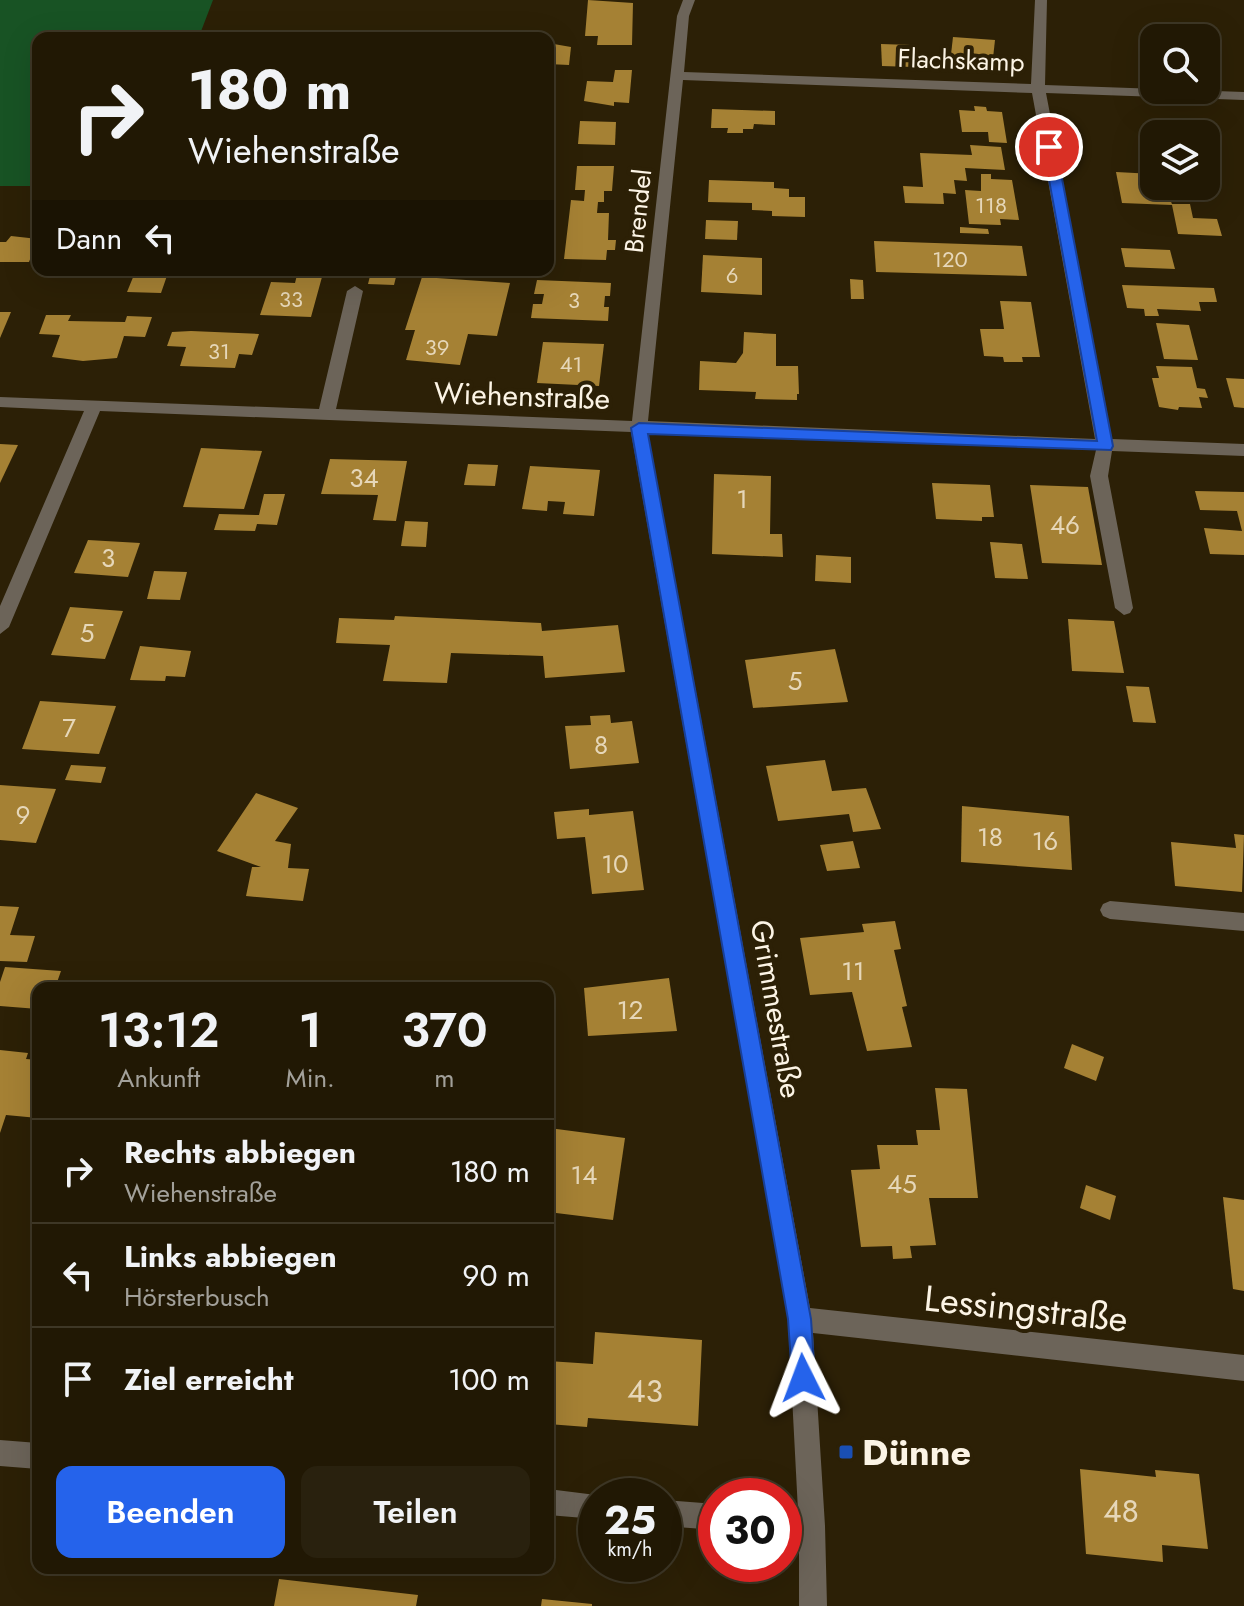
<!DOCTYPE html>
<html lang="de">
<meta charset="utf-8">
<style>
body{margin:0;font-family:Jost,sans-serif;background:#29210e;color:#f1f3f6;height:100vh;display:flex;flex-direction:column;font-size:30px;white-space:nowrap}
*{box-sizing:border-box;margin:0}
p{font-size:26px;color:#a2a09a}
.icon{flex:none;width:44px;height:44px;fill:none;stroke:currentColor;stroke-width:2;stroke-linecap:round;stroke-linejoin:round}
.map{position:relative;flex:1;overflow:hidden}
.side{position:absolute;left:32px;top:982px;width:522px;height:592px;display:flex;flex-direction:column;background:#211804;border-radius:16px;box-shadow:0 8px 32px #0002,0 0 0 2px #3e3726}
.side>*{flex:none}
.top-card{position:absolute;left:32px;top:32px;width:522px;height:244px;border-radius:16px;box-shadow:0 8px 32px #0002,0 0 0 2px #3e3726;background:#211804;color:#f1f3f6;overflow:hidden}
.fabs{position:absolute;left:1140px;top:24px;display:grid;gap:16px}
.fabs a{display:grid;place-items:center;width:80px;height:80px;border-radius:16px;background:#211804;box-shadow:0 8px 32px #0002,0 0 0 2px #3e3726;font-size:40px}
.speed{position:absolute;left:578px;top:1478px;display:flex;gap:16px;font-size:40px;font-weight:700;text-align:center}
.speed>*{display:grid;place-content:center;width:104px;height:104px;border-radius:50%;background:#211804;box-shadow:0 8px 32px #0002,0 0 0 2px #3e3726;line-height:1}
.speed small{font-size:20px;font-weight:400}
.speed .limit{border:12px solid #d22;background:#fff;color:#111}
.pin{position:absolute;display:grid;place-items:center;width:68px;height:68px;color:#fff;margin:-34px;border:4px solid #fff;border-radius:50%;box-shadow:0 2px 8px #0007}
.me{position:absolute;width:88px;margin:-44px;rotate:357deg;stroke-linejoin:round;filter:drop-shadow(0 0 6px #0008)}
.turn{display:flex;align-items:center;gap:28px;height:168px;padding:0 24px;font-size:36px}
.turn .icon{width:104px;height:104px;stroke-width:2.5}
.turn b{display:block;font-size:56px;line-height:68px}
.then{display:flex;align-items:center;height:76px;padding:0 24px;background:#0003;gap:16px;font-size:30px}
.eta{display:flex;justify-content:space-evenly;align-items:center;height:136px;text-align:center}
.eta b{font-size:48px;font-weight:600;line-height:56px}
.action{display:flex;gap:16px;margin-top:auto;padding:16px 24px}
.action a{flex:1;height:92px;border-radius:16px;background:#2563eb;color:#fff;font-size:32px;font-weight:600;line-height:92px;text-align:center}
.action a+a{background:#29210e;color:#f1f3f6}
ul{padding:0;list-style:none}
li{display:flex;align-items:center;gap:24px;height:104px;padding:0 24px;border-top:2px solid #3e3726}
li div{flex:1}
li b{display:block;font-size:30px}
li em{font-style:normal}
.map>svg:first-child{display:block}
.green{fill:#185324}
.building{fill:#a58134}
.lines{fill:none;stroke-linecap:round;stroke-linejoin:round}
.minor{fill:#6c6459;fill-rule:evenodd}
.route{fill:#2563eb;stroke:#184099;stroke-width:2}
.transit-dot{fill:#1a4fb4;stroke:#2c2006;stroke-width:3}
.labels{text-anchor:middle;stroke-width:8;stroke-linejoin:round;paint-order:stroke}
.far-number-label{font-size:22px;fill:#e6d7b9}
.far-street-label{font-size:26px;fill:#fcf4e5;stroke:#2c2006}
.number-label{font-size:26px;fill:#e6d7b9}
.street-label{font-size:30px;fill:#fcf4e5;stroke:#2c2006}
.near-number-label{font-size:32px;fill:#e6d7b9}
.near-street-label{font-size:36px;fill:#fcf4e5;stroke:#2c2006}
.near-poi-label{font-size:36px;font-weight:bold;fill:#fcf4e5;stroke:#2c2006;text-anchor:start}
</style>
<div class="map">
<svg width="1244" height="1606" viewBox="0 0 1244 1606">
<rect width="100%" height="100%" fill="#2c2006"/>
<polygon class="green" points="0,0 213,0 200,34 292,38 38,38 38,186 0,186"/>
<g class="building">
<polygon points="588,0 633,3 632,45 597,45 598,36 585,36"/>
<polygon points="474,33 512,34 511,38 473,38"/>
<polygon points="953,37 995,40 992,67 950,63"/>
<polygon points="548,43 571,47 569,65 548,64"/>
<polygon points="881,44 911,45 913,67 882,66"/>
<polygon points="615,70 632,70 629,103 614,102 614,106 584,101 587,81 613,82"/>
<polygon points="974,106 986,107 987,111 1002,112 1007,143 989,142 988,132 962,132 959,110 975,111"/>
<polygon points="712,109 775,111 775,125 754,124 753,129 743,129 743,133 727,133 728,128 711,128"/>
<polygon points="580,121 616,122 615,145 578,144"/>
<polygon points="970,145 1001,147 1005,170 965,168 967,181 954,180 956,194 943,193 944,204 905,203 903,186 923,187 920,153 972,155"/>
<polygon points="577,166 614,166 612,191 604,191 604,202 598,202 597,213 609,213 608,240 616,240 615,250 607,250 606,260 564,259 571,200 584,201 585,190 575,190"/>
<polygon points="1116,172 1154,174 1154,186 1164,186 1172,204 1190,204 1193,218 1217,219 1222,236 1178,234 1172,205 1122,203"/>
<polygon points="981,174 991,174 991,179 1012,180 1019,220 1000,219 1001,225 969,224 965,190 981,191"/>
<polygon points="709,180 774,182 774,188 789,189 789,197 805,197 805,217 772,216 772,211 752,210 752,203 708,202"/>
<polygon points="706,220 738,221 737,240 705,239"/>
<polygon points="960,227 988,229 989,234 960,233"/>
<polygon points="11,236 38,239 29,262 0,262 0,242 6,242"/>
<polygon points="874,241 1022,246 1027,276 876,272"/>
<polygon points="1121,248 1170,250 1175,269 1125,267"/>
<polygon points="703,255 762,258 762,295 701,292"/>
<polygon points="136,270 169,270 161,293 127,292"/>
<polygon points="297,275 322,277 311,317 260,315 271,282 295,283"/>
<polygon points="370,276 396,277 394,285 368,284"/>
<polygon points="422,277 510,283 497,336 468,334 460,365 406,360 415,330 405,330"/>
<polygon points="850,279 863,280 864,299 851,299"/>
<polygon points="537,280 611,283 610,296 605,296 604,307 609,307 608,321 531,318 533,304 542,304 544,294 534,294"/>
<polygon points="1122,285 1214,288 1217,302 1199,302 1201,311 1157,309 1159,316 1145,316 1144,309 1127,308"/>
<polygon points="1000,301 1031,302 1040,357 1022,357 1023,362 1004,362 1003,357 984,356 980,329 1004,329"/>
<polygon points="0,312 11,312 0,338"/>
<polygon points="46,315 71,315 68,321 125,322 127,316 152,317 145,337 124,336 117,358 83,361 52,357 60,335 39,334"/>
<polygon points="1156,323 1189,325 1198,360 1164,359"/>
<polygon points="191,331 259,334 252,355 239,354 235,368 180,366 186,347 167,346 172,332"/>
<polygon points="744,332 776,334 776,366 798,366 799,394 797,394 797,400 755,399 756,392 699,390 700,361 736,363 743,353"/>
<polygon points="543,342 604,344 599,386 537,383"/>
<polygon points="1156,366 1192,367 1197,388 1205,389 1208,398 1199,397 1202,408 1179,407 1178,410 1159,407 1152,378 1159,378"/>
<polygon points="1226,378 1244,379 1244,408 1234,407"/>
<polygon points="0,444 18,445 0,483"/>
<polygon points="201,448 262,451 244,509 183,507"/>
<polygon points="330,459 407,461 396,521 373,520 378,495 321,494"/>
<polygon points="468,464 498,465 495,486 464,485"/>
<polygon points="530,466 600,470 594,516 563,514 565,502 548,501 547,511 522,509"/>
<polygon points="714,474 771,476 770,534 782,534 783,557 712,554"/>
<polygon points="932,483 990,485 994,517 982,517 982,521 936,519"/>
<polygon points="1030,485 1088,487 1102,565 1042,563"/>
<polygon points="1195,491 1244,492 1244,555 1210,554 1204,528 1242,531 1237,511 1200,510"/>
<polygon points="264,494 285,494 277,525 257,524 255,531 214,530 219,514 259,515"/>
<polygon points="405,521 428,522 426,547 401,546"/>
<polygon points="88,540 140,543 128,577 74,573"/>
<polygon points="990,542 1022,544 1028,579 995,578"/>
<polygon points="816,555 851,557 851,583 815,581"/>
<polygon points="154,571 187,572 180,600 147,599"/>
<polygon points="70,607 123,611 105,659 51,655"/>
<polygon points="395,616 541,623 542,631 618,625 625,672 545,678 543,656 451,653 447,683 383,681 390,645 336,643 339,618 394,620"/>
<polygon points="1068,619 1114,621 1124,673 1072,671"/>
<polygon points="140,646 191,651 185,677 166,676 165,681 130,680"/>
<polygon points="835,649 848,702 753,708 745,660"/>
<polygon points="1126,686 1149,687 1156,723 1133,722"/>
<polygon points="40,701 116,706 99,754 22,749"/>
<polygon points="610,715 611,723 632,721 639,763 570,769 565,726 591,725 590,716"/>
<polygon points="825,760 832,791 866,788 881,829 853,832 849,814 778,821 766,766"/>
<polygon points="71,765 106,767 101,783 65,780"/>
<polygon points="0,785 56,789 36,843 0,840"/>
<polygon points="256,793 298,808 275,841 291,844 288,868 309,869 303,901 246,896 252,867 261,867 217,851"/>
<polygon points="962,806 1069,816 1072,870 961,862"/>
<polygon points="589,809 589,815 633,811 644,890 592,894 585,837 557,839 554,812"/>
<polygon points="1234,834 1244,835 1242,892 1175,886 1171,842 1236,848"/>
<polygon points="853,841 860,868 827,871 820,845"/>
<polygon points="0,906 19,907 10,935 35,936 27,962 0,961"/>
<polygon points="895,921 901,949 894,950 907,1006 902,1007 912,1047 867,1051 852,992 810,995 800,938 864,932 862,924"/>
<polygon points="5,967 61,971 55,988 38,988 38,1009 0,1006 0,982"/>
<polygon points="669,978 677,1031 588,1036 584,988"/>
<polygon points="1072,1044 1104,1057 1096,1081 1064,1068"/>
<polygon points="0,1050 28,1053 26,1059 38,1060 38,1118 6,1115 0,1133"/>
<polygon points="935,1088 967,1089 978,1198 929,1198 936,1245 910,1246 912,1258 893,1259 892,1246 861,1247 851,1170 880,1169 877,1145 918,1145 916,1130 940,1130"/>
<polygon points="549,1128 625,1138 613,1220 548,1212"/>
<polygon points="1086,1185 1116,1196 1110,1220 1080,1208"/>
<polygon points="1223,1197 1244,1200 1244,1291 1233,1289"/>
<polygon points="595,1332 702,1340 698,1426 588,1418 587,1427 548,1424 548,1361 593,1364"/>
<polygon points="1080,1469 1156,1477 1155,1470 1199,1474 1208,1549 1162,1545 1163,1562 1086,1554"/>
<polygon points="279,1579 418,1595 416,1606 274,1606"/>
<polygon points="542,1599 592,1604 592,1606 541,1606"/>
</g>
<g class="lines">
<g class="minor">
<path d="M683,0H695L689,16L684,72L1031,84L1035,0H1047L1045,85L1244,92V100L1046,93L1112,439L1244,444V456L1112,451L1108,476L1133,608L1130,613L1124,615L1115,608L1090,476L1096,450L648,433L810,1308L1244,1355V1381L813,1333L825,1526L827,1606H799V1538L784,1536V1510L798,1511L788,1319L631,432L100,411L9,627L0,634V606L84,411L0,407V397L319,409L347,291L355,286L363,291L336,409L632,421L677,16ZM683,80L1032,93L1095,439L648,421Z"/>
<polygon points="1110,901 1244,913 1244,931 1110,919 1103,916 1100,910 1103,904"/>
<polygon points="0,1440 38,1443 38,1469 0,1466"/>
<polygon points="548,1489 604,1496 596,1496 596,1519 548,1515"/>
<polygon points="664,1500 716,1504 716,1530 664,1526"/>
</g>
</g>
<polygon class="route" points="1049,143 1056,147 1113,446 1111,450 648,434 811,1319 815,1378 811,1387 803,1390 795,1387 792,1378 788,1319 631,428 639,423 1097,441 1043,147"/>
<rect class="transit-dot" x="838" y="1444" width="16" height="16" rx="4"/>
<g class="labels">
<g class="far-number-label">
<text x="991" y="213">118</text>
<text x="950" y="267">120</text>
<text x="732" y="283">6</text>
<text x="291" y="307">33</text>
<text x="574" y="308">3</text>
<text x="437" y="355">39</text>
<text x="219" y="359">31</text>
<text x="571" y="372">41</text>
</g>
<g class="far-street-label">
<text transform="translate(961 60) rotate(2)" y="9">Flachskamp</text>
<text transform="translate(638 211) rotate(-84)" y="9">Brendel</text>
</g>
<g class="number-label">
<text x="364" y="487">34</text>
<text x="742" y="508">1</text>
<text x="1065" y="534">46</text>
<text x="108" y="567">3</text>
<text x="87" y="642">5</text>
<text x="795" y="690">5</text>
<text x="69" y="737">7</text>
<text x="601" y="754">8</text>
<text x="23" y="824">9</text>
<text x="990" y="846">18</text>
<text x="1045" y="850">16</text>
<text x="615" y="873">10</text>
<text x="853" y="980">11</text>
<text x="630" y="1019">12</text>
<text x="584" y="1184">14</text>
<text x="902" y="1193">45</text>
</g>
<g class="street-label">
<text transform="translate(522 396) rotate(2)" y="10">Wiehenstraße</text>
<text transform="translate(776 1009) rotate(80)" y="10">Grimmestraße</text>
</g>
<g class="near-number-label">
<text x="645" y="1402">43</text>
<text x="1121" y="1522">48</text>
</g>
<g class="near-street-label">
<text transform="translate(1026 1308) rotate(6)" y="13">Lessingstraße</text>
</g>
<g class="near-poi-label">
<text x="862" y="1465">Dünne</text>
</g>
</g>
</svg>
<div class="fabs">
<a><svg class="icon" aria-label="search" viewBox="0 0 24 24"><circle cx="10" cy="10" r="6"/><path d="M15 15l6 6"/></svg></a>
<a><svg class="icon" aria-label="layers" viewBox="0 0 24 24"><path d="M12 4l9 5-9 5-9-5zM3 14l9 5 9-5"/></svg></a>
</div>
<div class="speed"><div>25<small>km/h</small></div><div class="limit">30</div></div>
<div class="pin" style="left:1049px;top:147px;background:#d93025"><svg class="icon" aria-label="arrive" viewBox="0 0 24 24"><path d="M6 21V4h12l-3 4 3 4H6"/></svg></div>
<svg class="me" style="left:803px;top:1378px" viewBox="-20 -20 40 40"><path d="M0-17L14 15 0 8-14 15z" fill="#2563eb" stroke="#fff" stroke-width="4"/></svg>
<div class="top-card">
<div class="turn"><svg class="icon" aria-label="right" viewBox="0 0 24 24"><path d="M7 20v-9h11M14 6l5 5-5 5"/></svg><div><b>180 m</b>Wiehenstraße</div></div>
<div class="then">Dann<svg class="icon" aria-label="left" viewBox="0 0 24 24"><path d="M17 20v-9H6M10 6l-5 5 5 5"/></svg></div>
</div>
<section class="side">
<div class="eta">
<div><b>13:12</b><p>Ankunft</p></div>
<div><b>1</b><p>Min.</p></div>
<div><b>370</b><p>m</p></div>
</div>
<ul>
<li><svg class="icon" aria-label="right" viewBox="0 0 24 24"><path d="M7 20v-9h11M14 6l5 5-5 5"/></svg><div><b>Rechts abbiegen</b><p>Wiehenstraße</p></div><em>180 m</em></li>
<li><svg class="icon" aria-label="left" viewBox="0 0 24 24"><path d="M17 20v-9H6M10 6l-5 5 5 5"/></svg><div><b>Links abbiegen</b><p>Hörsterbusch</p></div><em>90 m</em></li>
<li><svg class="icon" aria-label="arrive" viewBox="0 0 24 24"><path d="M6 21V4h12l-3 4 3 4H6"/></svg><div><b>Ziel erreicht</b></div><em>100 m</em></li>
</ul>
<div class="action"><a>Beenden</a><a>Teilen</a></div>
</section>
</div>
